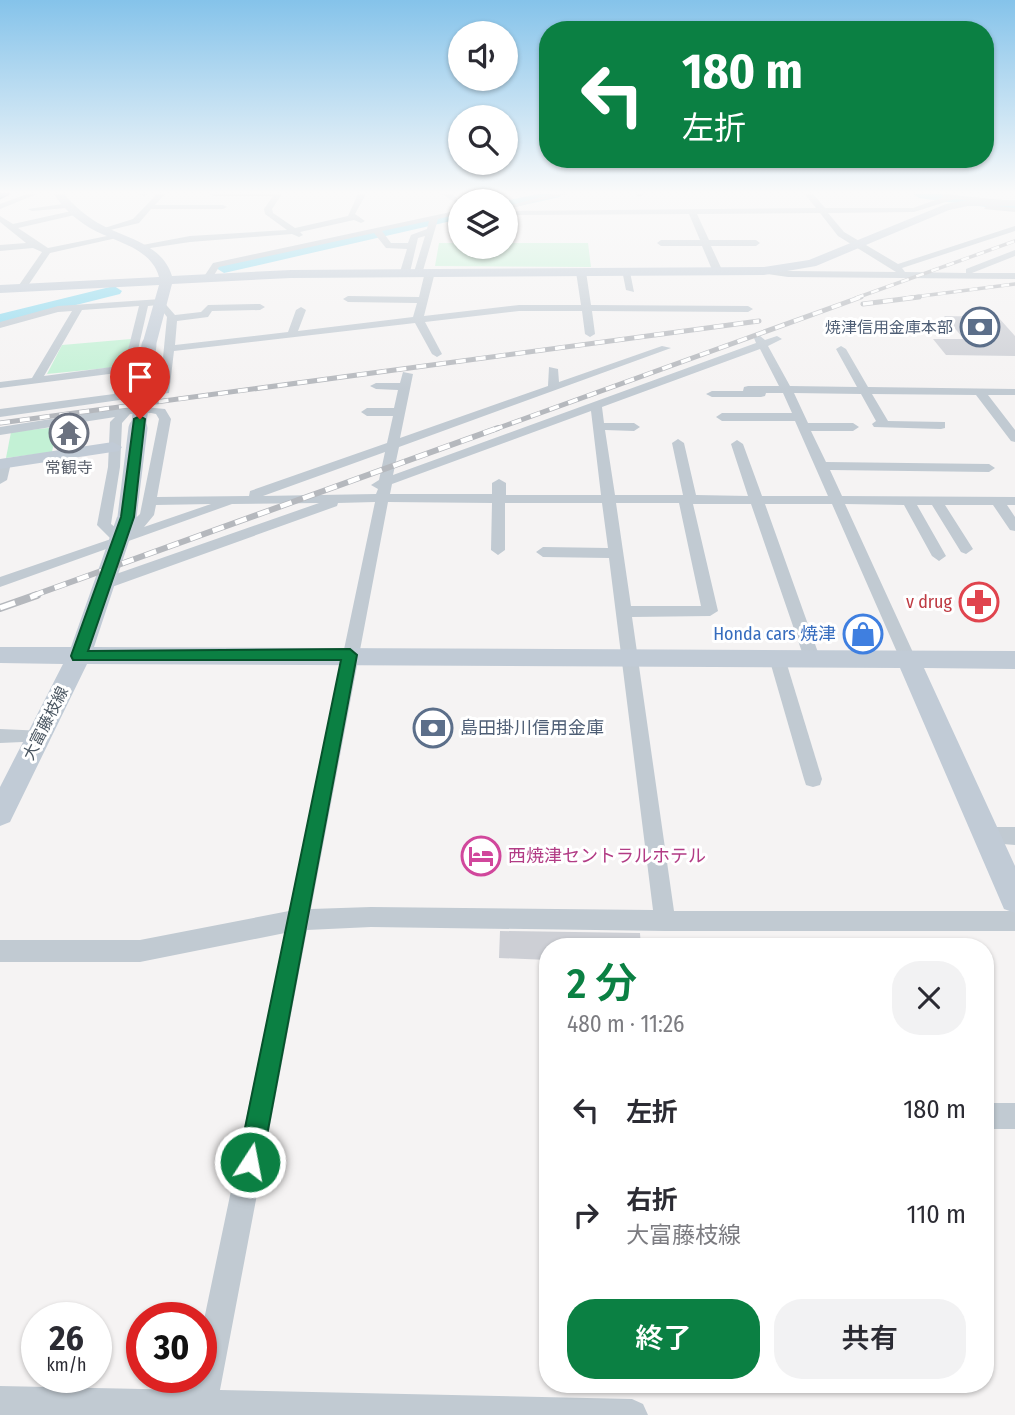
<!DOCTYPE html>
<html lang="ja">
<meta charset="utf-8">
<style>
body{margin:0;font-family:"Fira Sans Condensed","Noto Sans JP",sans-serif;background:#f2f2f3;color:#2b2b33;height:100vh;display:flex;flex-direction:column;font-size:26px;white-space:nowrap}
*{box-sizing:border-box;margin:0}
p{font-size:23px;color:#7c7c81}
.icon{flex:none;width:38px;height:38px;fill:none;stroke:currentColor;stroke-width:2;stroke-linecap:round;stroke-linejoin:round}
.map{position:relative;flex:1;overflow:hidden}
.drawer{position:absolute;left:539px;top:938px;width:455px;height:455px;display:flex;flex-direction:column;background:#fff;border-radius:28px;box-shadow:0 2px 5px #0004}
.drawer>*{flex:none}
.banner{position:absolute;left:539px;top:21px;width:455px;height:147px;border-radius:28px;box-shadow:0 2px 5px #0004;background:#0b8043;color:#fff;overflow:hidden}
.controls{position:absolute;left:448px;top:21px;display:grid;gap:14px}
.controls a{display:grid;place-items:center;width:70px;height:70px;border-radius:50%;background:#fff;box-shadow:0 2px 5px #0004;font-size:35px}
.speed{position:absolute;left:21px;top:1302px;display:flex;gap:14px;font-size:35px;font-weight:700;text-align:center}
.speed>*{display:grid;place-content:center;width:91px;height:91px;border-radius:50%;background:#fff;box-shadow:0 2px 5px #0004;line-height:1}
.speed small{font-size:18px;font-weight:400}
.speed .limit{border:10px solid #d22;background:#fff;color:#111}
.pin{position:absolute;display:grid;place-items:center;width:60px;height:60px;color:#fff;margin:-72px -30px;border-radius:50% 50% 50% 0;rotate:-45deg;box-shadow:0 0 7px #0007}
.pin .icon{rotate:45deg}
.me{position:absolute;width:77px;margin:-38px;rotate:11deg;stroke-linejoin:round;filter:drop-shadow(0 0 5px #0008)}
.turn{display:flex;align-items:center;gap:24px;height:147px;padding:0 28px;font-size:32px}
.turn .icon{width:91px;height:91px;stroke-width:2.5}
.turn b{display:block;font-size:49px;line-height:60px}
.round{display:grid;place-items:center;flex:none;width:74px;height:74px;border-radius:28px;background:#f2f2f3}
.headline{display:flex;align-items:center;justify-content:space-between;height:119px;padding:0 28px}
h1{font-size:42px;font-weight:600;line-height:52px;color:#0b8043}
.primary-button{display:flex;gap:14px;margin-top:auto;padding:14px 28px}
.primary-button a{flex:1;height:80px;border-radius:28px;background:#0b8043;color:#fff;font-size:28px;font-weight:600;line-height:80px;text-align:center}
.primary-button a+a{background:#f2f2f3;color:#2b2b33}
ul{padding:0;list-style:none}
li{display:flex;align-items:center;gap:21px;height:105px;padding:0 28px}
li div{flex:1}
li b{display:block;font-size:26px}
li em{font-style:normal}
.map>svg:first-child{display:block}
.green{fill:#c3f1d5}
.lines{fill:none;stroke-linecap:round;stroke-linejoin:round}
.river{fill:#90daee;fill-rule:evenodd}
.building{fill:#cdcfd5}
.highway-casing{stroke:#7690ad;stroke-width:3}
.street{fill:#c1cad2;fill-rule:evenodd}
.secondary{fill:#c1cbd6;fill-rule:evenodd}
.highway{fill:#8ba5c1;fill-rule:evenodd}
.rail-far3-casing{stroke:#b5b8bd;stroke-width:3.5}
.rail-far2-casing{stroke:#b5b8bd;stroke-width:5}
.rail-far1-casing{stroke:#b5b8bd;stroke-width:6}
.rail-casing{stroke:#b5b8bd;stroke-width:8}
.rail-far3{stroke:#fff;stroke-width:2.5;stroke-dasharray:8;stroke-linecap:butt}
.rail-far2{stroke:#fff;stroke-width:3.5;stroke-dasharray:10;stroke-linecap:butt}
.rail-far1{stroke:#fff;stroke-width:4.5;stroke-dasharray:12;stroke-linecap:butt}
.rail{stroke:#fff;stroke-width:5;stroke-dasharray:16;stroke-linecap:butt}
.secondary-bridge-far1{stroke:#c1cbd6;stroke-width:15}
.secondary-bridge{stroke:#c1cbd6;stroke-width:19}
.route{fill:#0b8043;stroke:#07532c;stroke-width:2}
.labels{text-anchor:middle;stroke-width:6;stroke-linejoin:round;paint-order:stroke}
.far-service-label{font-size:16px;fill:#4e5e75;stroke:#fff;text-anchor:end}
.far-worship-label{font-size:16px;fill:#5b616d;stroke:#fff}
.far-street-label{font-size:16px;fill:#4a5661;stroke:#fff}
.health-label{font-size:18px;fill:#be3a42;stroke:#fff;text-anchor:end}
.shop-label{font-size:18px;fill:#366cbe;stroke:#fff;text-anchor:end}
.service-label{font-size:18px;fill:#4e5e75;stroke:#fff;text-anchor:start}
.hotel-label{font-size:18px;fill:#b23c85;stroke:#fff;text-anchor:start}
</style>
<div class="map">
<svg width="1015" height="1415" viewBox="0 0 1015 1415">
<rect width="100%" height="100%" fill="#f5f3f3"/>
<g class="green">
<polygon points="439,243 460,243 460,247 506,247 506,243 588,243 591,267 435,266"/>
<polygon points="131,339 128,353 117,367 47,374 62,345"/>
<polygon points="57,427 52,452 6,458 11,432"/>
</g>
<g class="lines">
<g class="river">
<polygon points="538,194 561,194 560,197 506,209 505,201"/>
<polygon points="913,194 947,194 1015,203 1015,211 919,198"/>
<polygon points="460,211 460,219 224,273 216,268 224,263"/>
<polygon points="114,286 122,291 120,294 0,324 0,314"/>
</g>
</g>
<g class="building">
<polygon points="944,316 998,317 1015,336 1015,356 946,355 933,339 964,339"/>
<polygon points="500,931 640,933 641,947 548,947 548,960 499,958"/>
</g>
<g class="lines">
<defs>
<polygon id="highway" points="0,194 8,194 0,198"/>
</defs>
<use href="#highway" class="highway-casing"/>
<g class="street">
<polygon points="27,194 37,194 0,209 0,204"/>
<polygon points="139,194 148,194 144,196"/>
<polygon points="157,194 165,194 155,205 223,205 227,207 223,209 151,209 139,223 102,232 98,230 133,219"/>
<polygon points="209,194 282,194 272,209 273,213 295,228 348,216 358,194 366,194 355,214 365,221 361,223 354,220 300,232 303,235 299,237 292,234 190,242 137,250 137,246 190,236 287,230 265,214 264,209 273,196 213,196"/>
<polygon points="442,194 451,194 463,201 457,204"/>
<polygon points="553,194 566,194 511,208 507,206"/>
<polygon points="635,194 643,194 643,195 639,197"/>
<polygon points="805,194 813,194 825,208 913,208 944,197 941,194 1004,200 1001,204 955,199 914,212 828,213 844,232 898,264 1015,226 1015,231 902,268 905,272 966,273 966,269 1015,250 1015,256 972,273 1015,273 1015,279 788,277 761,273 759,271 764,268 788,271 896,272 838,236 820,213 697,214 709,240 756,240 760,243 756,246 711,246 723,272 718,275 713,272 702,246 661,246 657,243 661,240 700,240 689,214 506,215 506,211 816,208"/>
<polygon points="63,204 66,208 32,211 28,209"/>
<polygon points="987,205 1015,208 1015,212 984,209"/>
<polygon points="76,210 79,214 18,228 48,248 117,234 121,237 50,253 25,290 19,290 17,288 42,252 33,248 0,251 0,245 26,243 0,222 0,216 13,224"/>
<path d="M460,210V214L438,219L422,274L414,272L425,236L418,238L410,272L405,275L400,272L407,249L386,248L374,233L219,267L211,280L203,278L213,263ZM429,221L427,229L411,235L408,243H391L382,231Z"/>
<path d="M430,269L435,272L424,316L519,305H581L576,272L581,269L586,272L591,305L748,306L753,309L748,312L592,311L595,334L590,337L585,334L582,311H519L425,322L442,354L437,357L432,354L415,323L174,351L169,393L0,417V409L114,394L117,373L0,388V382L32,378L72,311L58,312L0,328V322L58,306L161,299L175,315L201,312L208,305L260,304L265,307L260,310L212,311L208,317L177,321L175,345L288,332L296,310L301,307L306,310L298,331L413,317L417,303L348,302L343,299L348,296L419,297L425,272ZM158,305L167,317L160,388L125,393L128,369L137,354L148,306ZM139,306L127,354L119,366L44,376L82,310Z"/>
<polygon points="622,270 630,272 634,292 626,290"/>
<path d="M759,335L765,340L777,336L782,339L768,346L790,386L857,387L836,349L841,346L846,349L868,387L1015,389V395H988L1015,430V442L1011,441L976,395L872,394L888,421L945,422V428L941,429L874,427L872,424L876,421L861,394L794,393L808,423H853L859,427L853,431H811L826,462L989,464L995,468L989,472L830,470L842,496L1015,497V505H1007L1015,517V531L1010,530L993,505H945L973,549L966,554L961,552L932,505H917L946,556L939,561L932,556L904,505L845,504L916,659L908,665L900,659L832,504H765L820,658L812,664L804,658L751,504H693L718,611L710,616L632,617L674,911H1015V931H665L371,927L307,930L220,1390L632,1399L643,1404L648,1415H0V1386L190,1390L192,1377H201V1334L285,933L140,962H0V940H140L289,911L375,502L338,503L337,506L109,588L104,589L96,584L99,580L319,503L232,504L0,587V577L111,539L97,525L108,467L110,422L115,417L0,435V427L134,406L165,409L171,419L157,497L249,496L250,491L387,443L393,416H367L361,412L367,408H394L398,390L376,389L370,386L376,383H400L403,372L413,374L400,438L548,386L549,367L558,369L559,382L662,346L671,348L399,447L393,475L756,343L754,338ZM760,349L779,386H748L744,387L743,391H712L706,394L712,397H761L765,396L766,393H783L792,413H722L716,417L722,421H795L828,496H762L743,444L737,440L731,444L748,496L696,495L684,443L678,439L672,443L683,495H615L605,430L634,431L640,427L634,423H604L602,407ZM591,411L601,495H506V483L499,479L492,483V494H390L392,484ZM151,413L156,414L159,419L140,514L121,532L111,524L120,467L122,423L130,414ZM385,452L379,480L371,485L378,489L376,494L263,496ZM388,502L492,503L491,550L498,555L505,550V503H602L608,548L543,547L536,552L543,557L609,558L653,910L371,907L311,909ZM616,503H679L701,606H631ZM211,504L144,527L154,515L156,505Z"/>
<polygon points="5,459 11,463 7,480 0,484 0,461"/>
<polygon points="777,652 785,658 822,779 820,785 813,787 806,785 804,779 769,658"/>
<polygon points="0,729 45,731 48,736 45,741 0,743"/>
<polygon points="986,827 1015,827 1015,845 979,842 976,836 979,830"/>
<rect x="985" y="1103" width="30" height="26"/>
</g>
<g class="secondary">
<path d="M54,194H64C74,206 85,215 98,223C124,238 162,243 172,276L291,270L764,267L809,260L946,204L968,200H1015V206H968L949,210L816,266L764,275L291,278L172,284L156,345L149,349L142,345L159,285L0,293V285L159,277C151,247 114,242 90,228C75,219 63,208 54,194Z"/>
<polygon points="113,442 122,447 119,451 0,469 0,459"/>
<polygon points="127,511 137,517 94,647 1015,651 1015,669 924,668 1015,866 1015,913 1004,909 900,668 87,664 10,822 0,826 0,787 63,664 0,663 0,647 71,647 117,517"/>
</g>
<use href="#highway" class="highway"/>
<defs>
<g id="rail-far3">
<polyline points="856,298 1015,241"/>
<polyline points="906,298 1015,284"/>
</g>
<g id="rail-far2">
<polyline points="863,304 919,297"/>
<polyline points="0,423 759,321"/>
<polyline points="493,430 861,297"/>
</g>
<polyline id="rail-far1" points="32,596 498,428"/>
<polyline id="rail" points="0,608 37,595"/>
</defs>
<use href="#rail-far3" class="rail-far3-casing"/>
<use href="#rail-far2" class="rail-far2-casing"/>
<use href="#rail-far1" class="rail-far1-casing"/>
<use href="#rail" class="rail-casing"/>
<use href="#rail-far3" class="rail-far3"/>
<use href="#rail-far2" class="rail-far2"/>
<use href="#rail-far1" class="rail-far1"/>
<use href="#rail" class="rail"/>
<polyline class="secondary-bridge-far1" points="138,430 149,345"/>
<polyline class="secondary-bridge" points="127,517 138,428"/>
</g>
<linearGradient id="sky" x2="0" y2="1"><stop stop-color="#85c3ea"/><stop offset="0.49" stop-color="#fafafa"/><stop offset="1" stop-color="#fafafa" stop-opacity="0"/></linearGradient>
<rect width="1015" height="392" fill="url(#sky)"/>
<polygon class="route" points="140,416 145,419 134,517 88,651 350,649 357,655 262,1162 259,1170 250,1174 242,1170 238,1162 341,660 73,660 71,656 121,517 134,419"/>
<defs>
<symbol id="bank-ring" viewBox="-11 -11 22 22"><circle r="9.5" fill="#fff" stroke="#5c6f8a" stroke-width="1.5"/><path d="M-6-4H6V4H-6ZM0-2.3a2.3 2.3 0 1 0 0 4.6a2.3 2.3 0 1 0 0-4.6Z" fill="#5c6f8a"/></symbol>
<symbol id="temple-ring" viewBox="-11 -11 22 22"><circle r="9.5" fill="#fff" stroke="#6b7280" stroke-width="1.5"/><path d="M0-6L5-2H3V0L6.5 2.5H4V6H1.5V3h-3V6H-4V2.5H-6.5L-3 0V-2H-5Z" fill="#6b7280"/></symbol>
<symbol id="pharmacy-ring" viewBox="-11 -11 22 22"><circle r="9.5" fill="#fff" stroke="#e0444e" stroke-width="1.5"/><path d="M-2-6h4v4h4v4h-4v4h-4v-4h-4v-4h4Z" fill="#e0444e"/></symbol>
<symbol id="shop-ring" viewBox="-11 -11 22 22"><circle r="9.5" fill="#fff" stroke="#3f7fe0" stroke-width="1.5"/><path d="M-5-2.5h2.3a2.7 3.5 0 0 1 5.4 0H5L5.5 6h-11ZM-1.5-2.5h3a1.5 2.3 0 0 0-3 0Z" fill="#3f7fe0"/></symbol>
<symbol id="hotel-ring" viewBox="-11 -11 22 22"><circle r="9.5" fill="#fff" stroke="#d1479c" stroke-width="1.5"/><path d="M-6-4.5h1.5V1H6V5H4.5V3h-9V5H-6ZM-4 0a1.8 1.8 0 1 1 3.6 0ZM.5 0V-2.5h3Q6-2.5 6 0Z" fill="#d1479c"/></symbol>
</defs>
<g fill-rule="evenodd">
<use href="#bank-ring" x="958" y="305" width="44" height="44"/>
<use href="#temple-ring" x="47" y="411" width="44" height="44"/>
<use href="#pharmacy-ring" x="957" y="580" width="44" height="44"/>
<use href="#shop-ring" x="841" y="612" width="44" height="44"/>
<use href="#bank-ring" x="411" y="706" width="44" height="44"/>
<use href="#hotel-ring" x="459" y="834" width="44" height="44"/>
</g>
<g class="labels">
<g class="far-service-label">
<text x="953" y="333">焼津信用金庫本部</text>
</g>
<g class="far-worship-label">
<text x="69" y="473">常観寺</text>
</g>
<g class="far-street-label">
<text transform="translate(45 723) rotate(-63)" y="6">大富藤枝線</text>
</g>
<g class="health-label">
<text x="952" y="608">v drug</text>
</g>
<g class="shop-label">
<text x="836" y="640">Honda cars 焼津</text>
</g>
<g class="service-label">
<text x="460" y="734">島田掛川信用金庫</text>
</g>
<g class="hotel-label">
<text x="508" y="862">西焼津セントラルホテル</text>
</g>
</g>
</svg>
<div class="controls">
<a><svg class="icon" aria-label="sound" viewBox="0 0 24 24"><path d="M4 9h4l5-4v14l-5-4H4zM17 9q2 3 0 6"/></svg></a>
<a><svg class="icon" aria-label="search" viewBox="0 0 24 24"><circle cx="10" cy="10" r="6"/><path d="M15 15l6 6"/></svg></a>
<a><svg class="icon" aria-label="layers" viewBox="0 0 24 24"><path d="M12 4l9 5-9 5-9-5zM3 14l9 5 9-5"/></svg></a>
</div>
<div class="speed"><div>26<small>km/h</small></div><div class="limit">30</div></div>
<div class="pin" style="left:140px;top:419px;background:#d93025"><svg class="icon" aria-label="arrive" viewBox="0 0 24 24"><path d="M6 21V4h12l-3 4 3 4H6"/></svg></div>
<svg class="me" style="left:250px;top:1162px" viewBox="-20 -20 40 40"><circle r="17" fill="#0b8043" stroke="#fff" stroke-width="3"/><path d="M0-11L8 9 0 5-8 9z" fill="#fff"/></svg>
<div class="banner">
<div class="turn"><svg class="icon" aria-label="left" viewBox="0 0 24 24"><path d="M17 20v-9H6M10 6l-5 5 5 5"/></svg><div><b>180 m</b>左折</div></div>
</div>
<section class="drawer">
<div class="headline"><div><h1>2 分</h1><p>480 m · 11:26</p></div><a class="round"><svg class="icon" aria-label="close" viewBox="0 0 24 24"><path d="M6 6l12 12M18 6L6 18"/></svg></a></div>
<ul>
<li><svg class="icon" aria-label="left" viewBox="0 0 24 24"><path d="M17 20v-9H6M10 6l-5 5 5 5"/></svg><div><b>左折</b></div><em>180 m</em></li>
<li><svg class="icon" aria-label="right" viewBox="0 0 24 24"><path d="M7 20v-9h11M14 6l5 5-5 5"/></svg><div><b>右折</b><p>大富藤枝線</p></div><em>110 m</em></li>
</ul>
<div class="primary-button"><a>終了</a><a>共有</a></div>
</section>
</div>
